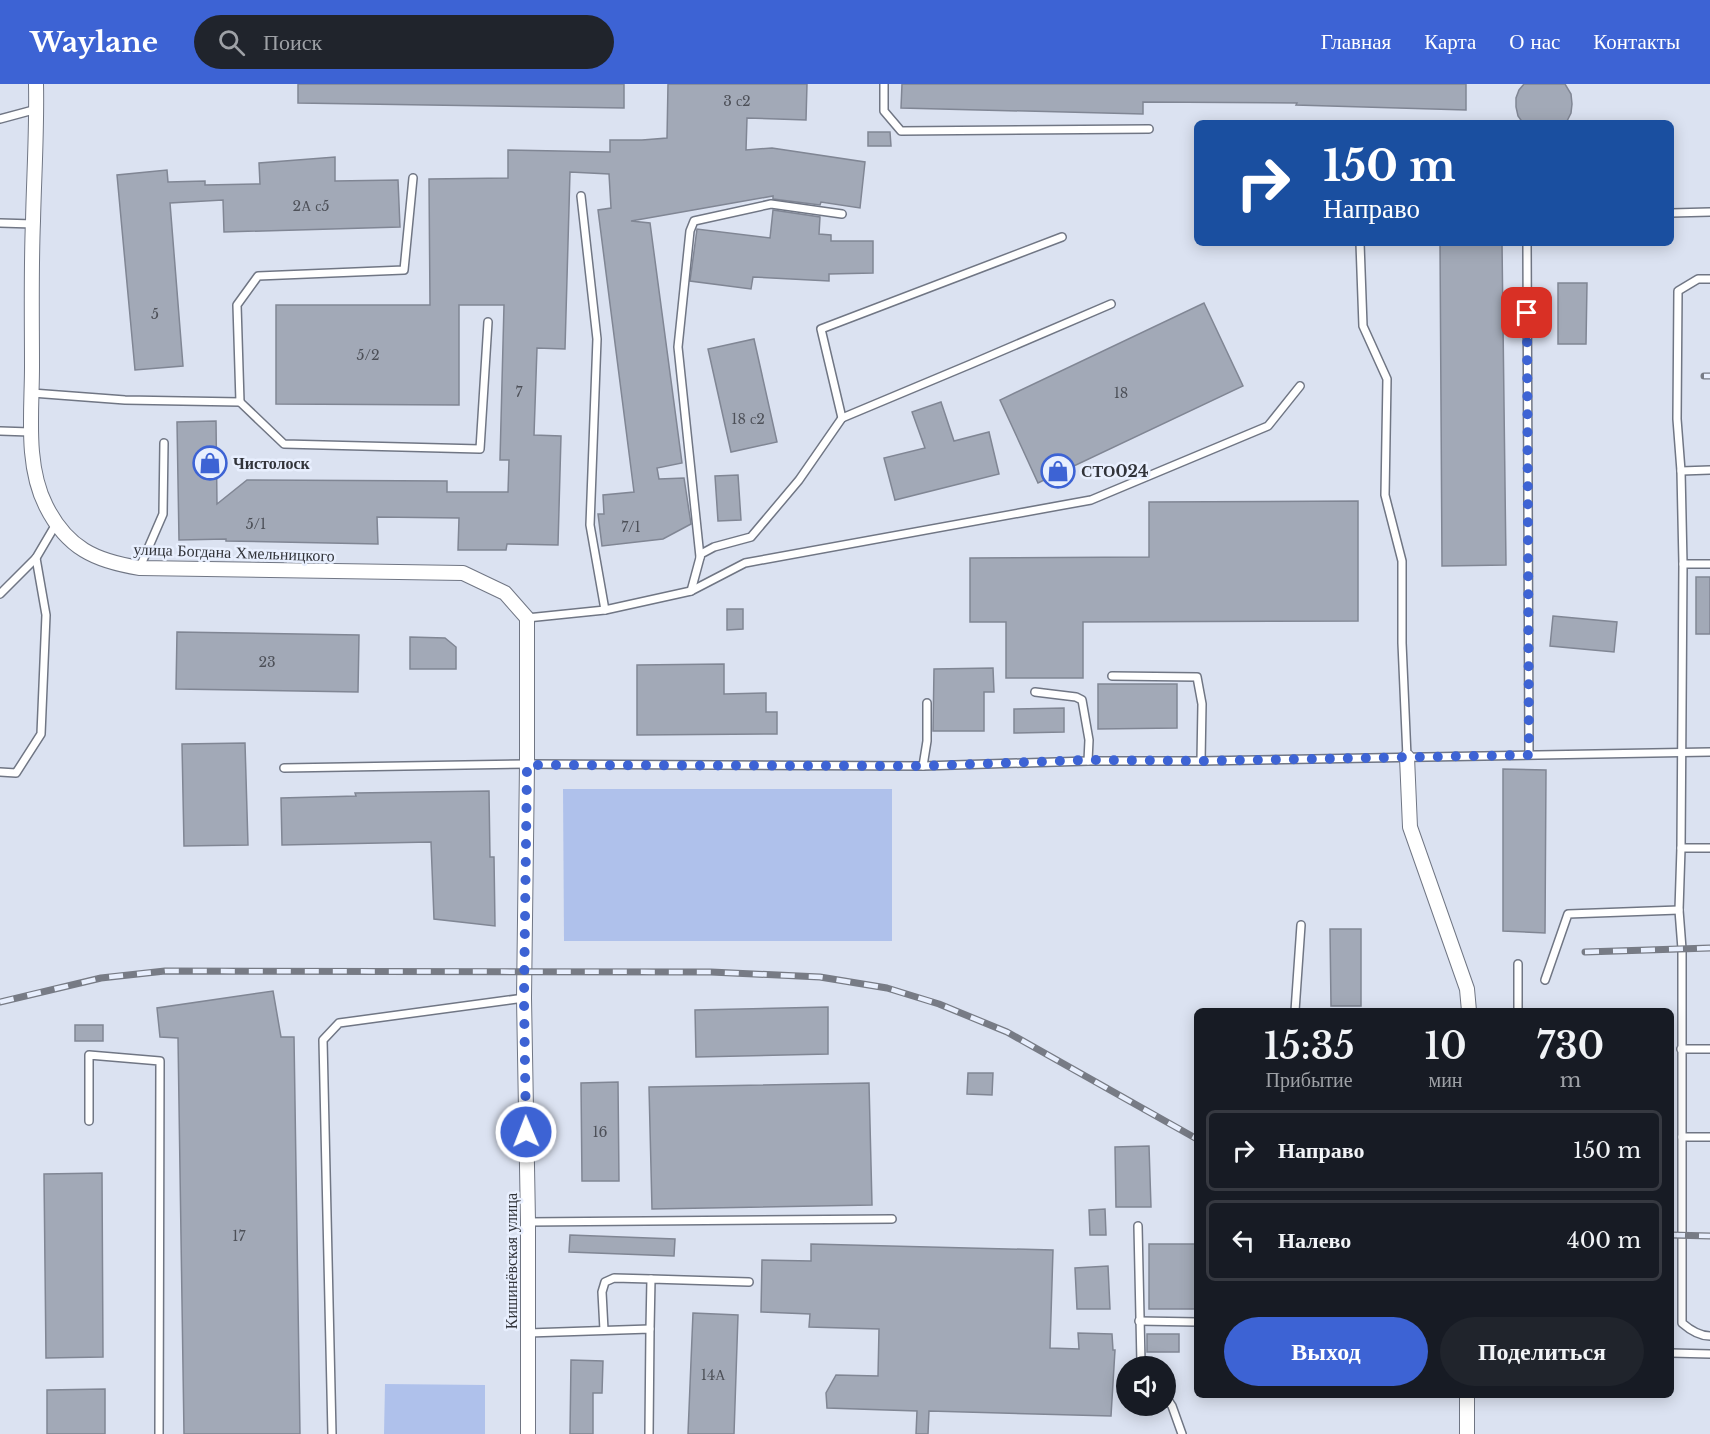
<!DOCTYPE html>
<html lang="ru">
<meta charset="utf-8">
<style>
body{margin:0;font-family:"Libre Baskerville",serif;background:#20242c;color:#f1f3f6;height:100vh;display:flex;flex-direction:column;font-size:22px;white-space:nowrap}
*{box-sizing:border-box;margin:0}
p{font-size:20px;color:#9ea1a6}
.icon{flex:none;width:33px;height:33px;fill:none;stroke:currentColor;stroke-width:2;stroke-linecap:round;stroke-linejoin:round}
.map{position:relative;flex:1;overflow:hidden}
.sheet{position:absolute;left:1194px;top:924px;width:480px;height:390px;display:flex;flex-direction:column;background:#171b24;border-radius:9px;box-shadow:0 3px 15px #0003}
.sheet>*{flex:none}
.banner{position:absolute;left:1194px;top:36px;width:480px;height:126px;border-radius:9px;box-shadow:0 3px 15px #0003;background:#1a4fa0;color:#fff;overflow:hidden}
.fabs{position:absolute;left:1116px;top:1272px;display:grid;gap:12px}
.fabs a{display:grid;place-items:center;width:60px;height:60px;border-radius:50%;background:#171b24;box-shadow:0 3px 15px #0003;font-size:30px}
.pin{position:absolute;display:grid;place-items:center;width:51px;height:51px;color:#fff;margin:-26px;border-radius:12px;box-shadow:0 3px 9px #0006}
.me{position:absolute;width:66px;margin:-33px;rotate:359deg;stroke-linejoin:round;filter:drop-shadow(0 0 4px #0008)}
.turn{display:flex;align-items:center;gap:21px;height:126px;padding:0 30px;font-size:27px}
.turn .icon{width:78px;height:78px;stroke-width:2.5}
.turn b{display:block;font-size:42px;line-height:51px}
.eta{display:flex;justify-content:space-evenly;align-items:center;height:102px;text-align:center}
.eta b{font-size:36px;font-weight:600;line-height:42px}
.cta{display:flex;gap:12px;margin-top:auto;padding:12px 30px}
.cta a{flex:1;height:69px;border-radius:36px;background:#3d63d4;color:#fff;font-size:24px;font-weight:600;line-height:69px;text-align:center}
.cta a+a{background:#20242c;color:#f1f3f6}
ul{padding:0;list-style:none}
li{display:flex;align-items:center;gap:18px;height:81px;margin:0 12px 9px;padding:0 18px;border:3px solid #363941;border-radius:9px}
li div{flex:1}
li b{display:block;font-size:22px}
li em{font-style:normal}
header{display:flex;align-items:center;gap:36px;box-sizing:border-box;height:84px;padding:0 30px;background:#3d63d4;color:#fff}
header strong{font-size:28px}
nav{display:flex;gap:33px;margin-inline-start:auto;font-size:21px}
.search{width:420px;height:54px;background:#20242c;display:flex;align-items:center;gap:15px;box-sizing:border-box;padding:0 21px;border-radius:33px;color:#9ea1a6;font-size:22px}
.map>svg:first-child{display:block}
.green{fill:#afc1eb}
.building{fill:#a2a9b7;stroke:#808694;stroke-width:1.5}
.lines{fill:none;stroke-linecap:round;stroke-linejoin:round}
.service-casing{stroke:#707684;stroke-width:10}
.minor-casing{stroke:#707684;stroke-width:16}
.service{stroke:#fff;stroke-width:7}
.minor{stroke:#fff;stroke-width:14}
.rail-casing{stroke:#777b85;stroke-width:7}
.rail{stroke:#e8effe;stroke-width:4.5;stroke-dasharray:14;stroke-linecap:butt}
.route{stroke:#3d63d4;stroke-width:10;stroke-dasharray:0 18}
.labels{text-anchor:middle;stroke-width:5;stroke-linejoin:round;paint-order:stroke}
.number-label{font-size:14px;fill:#4d5058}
.poi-label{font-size:16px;font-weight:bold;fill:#313339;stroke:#e8effe;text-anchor:start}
.street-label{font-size:16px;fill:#313339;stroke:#e8effe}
</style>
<header>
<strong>Waylane</strong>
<div class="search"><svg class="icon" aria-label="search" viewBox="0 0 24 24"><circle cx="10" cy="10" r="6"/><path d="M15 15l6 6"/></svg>Поиск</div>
<nav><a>Главная</a><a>Карта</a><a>О нас</a><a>Контакты</a></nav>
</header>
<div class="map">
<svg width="1710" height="1350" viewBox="0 0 1710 1350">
<rect width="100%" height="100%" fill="#dbe2f1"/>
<g class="green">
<polygon points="563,705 892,705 892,857 564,857"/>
<polygon points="385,1300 485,1301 485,1350 384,1350"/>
</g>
<g class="building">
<polygon points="298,0 624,0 624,24 298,19"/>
<polygon points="668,0 807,0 806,36 747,34 746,66 772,64 865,78 860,124 821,118 820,121 773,115 773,112 631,137 650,139 682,379 657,384 659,395 684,394 691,440 663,455 602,462 598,430 604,430 603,411 634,408 598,126 611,124 609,90 570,88 565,265 537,264 534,351 561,352 558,461 507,460 506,466 458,466 459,434 377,433 378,460 226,457 226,455 179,456 177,338 216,337 217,420 247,396 447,397 447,408 508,408 509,376 500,376 504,221 459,221 459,321 276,320 276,221 430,221 429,95 508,94 508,66 610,68 610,56 642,56 667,54"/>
<polygon points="902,0 1466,0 1466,26 1296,21 1297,19 1143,18 1143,30 901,24"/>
<polygon points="1524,0 1565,0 1571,10 1572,20 1571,29 1566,39 1523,39 1518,32 1516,23 1516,14 1519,6"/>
<polygon points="868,48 890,48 891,62 868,62"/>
<polygon points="335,73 335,97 398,96 400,143 224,148 223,116 170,119 183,282 135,286 117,91 167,86 168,98 205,97 205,101 260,100 259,79"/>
<polygon points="773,126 820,133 819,150 831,151 831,157 873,157 873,189 829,190 829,197 753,193 751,205 690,197 697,145 770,154"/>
<polygon points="1440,159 1502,159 1506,481 1442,482"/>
<polygon points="1558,199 1587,199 1586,260 1558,260"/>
<polygon points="1204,219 1243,302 1038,399 1000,316"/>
<polygon points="754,255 777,358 731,368 708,265"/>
<polygon points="941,318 954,357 989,348 999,390 895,416 884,374 925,364 912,328"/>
<polygon points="738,391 741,436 718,437 715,392"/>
<polygon points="1358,417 1358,537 1083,538 1083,594 1006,594 1006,538 970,538 970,474 1149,473 1149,418"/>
<rect x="1696" y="493" width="14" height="57"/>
<polygon points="727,525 743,525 743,545 727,546"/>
<polygon points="1553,532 1617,538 1614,568 1550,562"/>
<polygon points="177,548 359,551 358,608 176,605"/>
<polygon points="410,553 445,554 456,563 456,585 410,585"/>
<polygon points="724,580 724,610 766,609 766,628 777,628 777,650 637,651 637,581"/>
<polygon points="993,584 994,608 984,608 984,647 933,647 934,585"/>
<polygon points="1098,600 1177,600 1177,644 1098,645"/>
<polygon points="1064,624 1064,648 1014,649 1014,625"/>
<polygon points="245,659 248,761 184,762 182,660"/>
<polygon points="1503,685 1546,686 1545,849 1503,847"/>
<polygon points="489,707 490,773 494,773 495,842 434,835 431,758 282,761 281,714 356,712 355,709"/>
<polygon points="1330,845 1361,845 1361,922 1331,922"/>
<polygon points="273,907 281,953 294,953 300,1350 184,1350 178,954 160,953 157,924"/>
<polygon points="828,923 828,970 696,973 695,926"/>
<rect x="75" y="941" width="28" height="16"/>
<polygon points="968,989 993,989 992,1011 967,1010"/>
<polygon points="618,998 619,1097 582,1097 581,999"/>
<polygon points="869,999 872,1121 652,1125 649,1003"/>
<polygon points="1149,1062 1151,1123 1116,1123 1115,1063"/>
<polygon points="102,1089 103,1273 46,1274 44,1090"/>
<polygon points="1105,1125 1106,1151 1090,1151 1089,1126"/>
<polygon points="570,1151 675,1155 674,1172 569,1168"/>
<polygon points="811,1160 1053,1166 1050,1264 1079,1265 1078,1249 1112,1250 1113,1266 1115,1266 1111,1332 929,1327 928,1350 916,1350 917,1327 827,1324 826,1309 836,1291 878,1292 879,1245 809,1243 810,1230 761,1228 762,1176 811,1177"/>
<rect x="1149" y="1160" width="48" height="65"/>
<polygon points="1108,1182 1110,1225 1077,1225 1075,1184"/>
<polygon points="693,1229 738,1231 734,1350 688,1350"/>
<rect x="1147" y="1250" width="32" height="18"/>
<polygon points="571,1276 603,1277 602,1309 593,1309 593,1350 570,1350"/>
<polygon points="105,1305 105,1350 47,1350 47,1306"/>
</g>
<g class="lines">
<defs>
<g id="service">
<polyline points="884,0 884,27 901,47 1149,45"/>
<polyline points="0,35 37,25"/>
<polyline points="581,112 597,255 590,441 605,526"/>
<polyline points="1671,129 1710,128"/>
<polyline points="0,139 33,140"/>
<polyline points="1360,159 1363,242 1387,295 1385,411 1402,477 1402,559 1407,673"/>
<polyline points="1527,159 1529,671"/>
<path d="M1710,195H1698L1678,207L1677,335L1681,387L1683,480L1681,764L1679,826L1682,865V1239C1690,1246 1699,1252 1710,1252"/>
<polyline points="32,309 125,316 240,318 237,221 258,192 404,186 413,94"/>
<polyline points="240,318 284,360 480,365 488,238"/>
<polyline points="842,334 821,245 1062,153"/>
<polyline points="0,347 30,348"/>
<polyline points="1681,387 1710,386"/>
<polyline points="700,473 678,263 690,147 694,137 771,120 842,130"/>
<polyline points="1683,480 1710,480"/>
<polyline points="140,483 163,430 164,359"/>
<polyline points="691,507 701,470 714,463 751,453 799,396 842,334 971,280 1111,220"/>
<polyline points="0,510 36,474 56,440"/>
<polyline points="527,534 605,526 691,507 745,479 1091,416 1268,342 1300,302"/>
<polyline points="1112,592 1197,593 1202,620 1201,677"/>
<polyline points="1035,608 1076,613 1082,616 1089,656 1088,677"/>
<polyline points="923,682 927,657 927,619"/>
<polyline points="284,684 527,680 923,682 1088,677 1201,677 1710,668"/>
<polyline points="0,688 16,689 41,650 46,531 36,474"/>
<polyline points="1681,764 1710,764"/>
<polyline points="1545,896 1568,830 1679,826"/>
<polyline points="1295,927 1301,841"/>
<polyline points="1518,927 1518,880"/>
<polyline points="1681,965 1710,965"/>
<polyline points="89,1037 89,971 160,977 159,1350"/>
<polyline points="1682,1053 1710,1053"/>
<polyline points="528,1138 892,1135"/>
<polyline points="1138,1142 1141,1279 1143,1282"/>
<polyline points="1139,1237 1197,1238"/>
<polyline points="650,1245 651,1195 749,1198"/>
<polyline points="604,1246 602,1208 605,1198 614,1194 651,1195"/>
<polyline points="528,1249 650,1245 649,1350"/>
<polyline points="1671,1269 1710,1270"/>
<polyline points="1166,1313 1172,1322 1182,1350"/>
<polyline points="332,1350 323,956 339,939 524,914"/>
</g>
<g id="minor">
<path d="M36,0C37,46 34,91 33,137C31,185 32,234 32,283C32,327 25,381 46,422C67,464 95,477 140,484L463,489L505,509L527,534V680L524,914L528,1138V1350"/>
<polyline points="1407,673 1410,743 1467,905 1469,927"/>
<polyline points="1467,1350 1467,1311"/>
</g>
</defs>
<use href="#service" class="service-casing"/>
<use href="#minor" class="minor-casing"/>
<use href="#service" class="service"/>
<use href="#minor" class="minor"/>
<defs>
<g id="rail">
<polyline points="1704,292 1710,292"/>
<polyline points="1585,868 1710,864"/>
<polyline points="0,918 101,894 165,887 711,888 820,893 887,904 939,920 1007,948 1197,1055"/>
<polyline points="1671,1151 1710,1152"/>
</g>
</defs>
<use href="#rail" class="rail-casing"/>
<use href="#rail" class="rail"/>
</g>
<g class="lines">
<polyline class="route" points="526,1048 524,914 527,681 923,682 1088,676 1201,677 1529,671 1527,229"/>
</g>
<defs>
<symbol id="shop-ring" viewBox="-11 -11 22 22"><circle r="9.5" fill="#e8effe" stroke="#3d63d4" stroke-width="1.5"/><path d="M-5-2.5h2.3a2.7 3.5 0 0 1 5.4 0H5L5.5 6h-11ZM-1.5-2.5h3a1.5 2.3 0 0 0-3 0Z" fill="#3d63d4"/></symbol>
</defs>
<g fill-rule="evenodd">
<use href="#shop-ring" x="191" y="360" width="38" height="38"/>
<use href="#shop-ring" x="1039" y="368" width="38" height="38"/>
</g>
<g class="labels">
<g class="number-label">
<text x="737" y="22">3 с2</text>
<text x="311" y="127">2А с5</text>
<text x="155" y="235">5</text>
<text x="368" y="276">5/2</text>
<text x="519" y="313">7</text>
<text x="1121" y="314">18</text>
<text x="748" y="340">18 с2</text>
<text x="256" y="445">5/1</text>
<text x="631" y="448">7/1</text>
<text x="267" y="583">23</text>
<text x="600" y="1053">16</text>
<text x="239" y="1157">17</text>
<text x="713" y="1296">14А</text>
</g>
<g class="poi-label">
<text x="233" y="385">Чистолоск</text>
<text x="1081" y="393">СТО024</text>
</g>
<g class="street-label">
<text transform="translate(234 468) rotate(2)" y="6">улица Богдана Хмельницкого</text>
<text transform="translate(511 1177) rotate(-90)" y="6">Кишинёвская улица</text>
</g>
</g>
</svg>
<div class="fabs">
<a><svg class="icon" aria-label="sound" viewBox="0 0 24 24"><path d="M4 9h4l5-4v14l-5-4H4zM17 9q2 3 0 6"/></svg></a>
</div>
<div class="pin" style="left:1527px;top:229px;background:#d93025"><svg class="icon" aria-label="arrive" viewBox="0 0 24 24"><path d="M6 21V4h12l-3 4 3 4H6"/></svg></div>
<svg class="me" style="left:526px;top:1048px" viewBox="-20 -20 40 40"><circle r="17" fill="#3d63d4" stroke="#fff" stroke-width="3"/><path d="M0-11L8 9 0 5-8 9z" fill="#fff"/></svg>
<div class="banner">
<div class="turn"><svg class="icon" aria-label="right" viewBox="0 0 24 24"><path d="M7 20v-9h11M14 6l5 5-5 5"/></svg><div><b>150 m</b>Направо</div></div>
</div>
<section class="sheet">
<div class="eta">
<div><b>15:35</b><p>Прибытие</p></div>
<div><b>10</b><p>мин</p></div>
<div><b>730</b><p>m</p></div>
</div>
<ul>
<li><svg class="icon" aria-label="right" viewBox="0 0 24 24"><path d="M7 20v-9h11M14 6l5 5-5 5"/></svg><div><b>Направо</b></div><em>150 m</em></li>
<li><svg class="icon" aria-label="left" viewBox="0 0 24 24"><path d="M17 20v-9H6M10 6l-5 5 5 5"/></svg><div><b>Налево</b></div><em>400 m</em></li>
</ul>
<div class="cta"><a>Выход</a><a>Поделиться</a></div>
</section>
</div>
